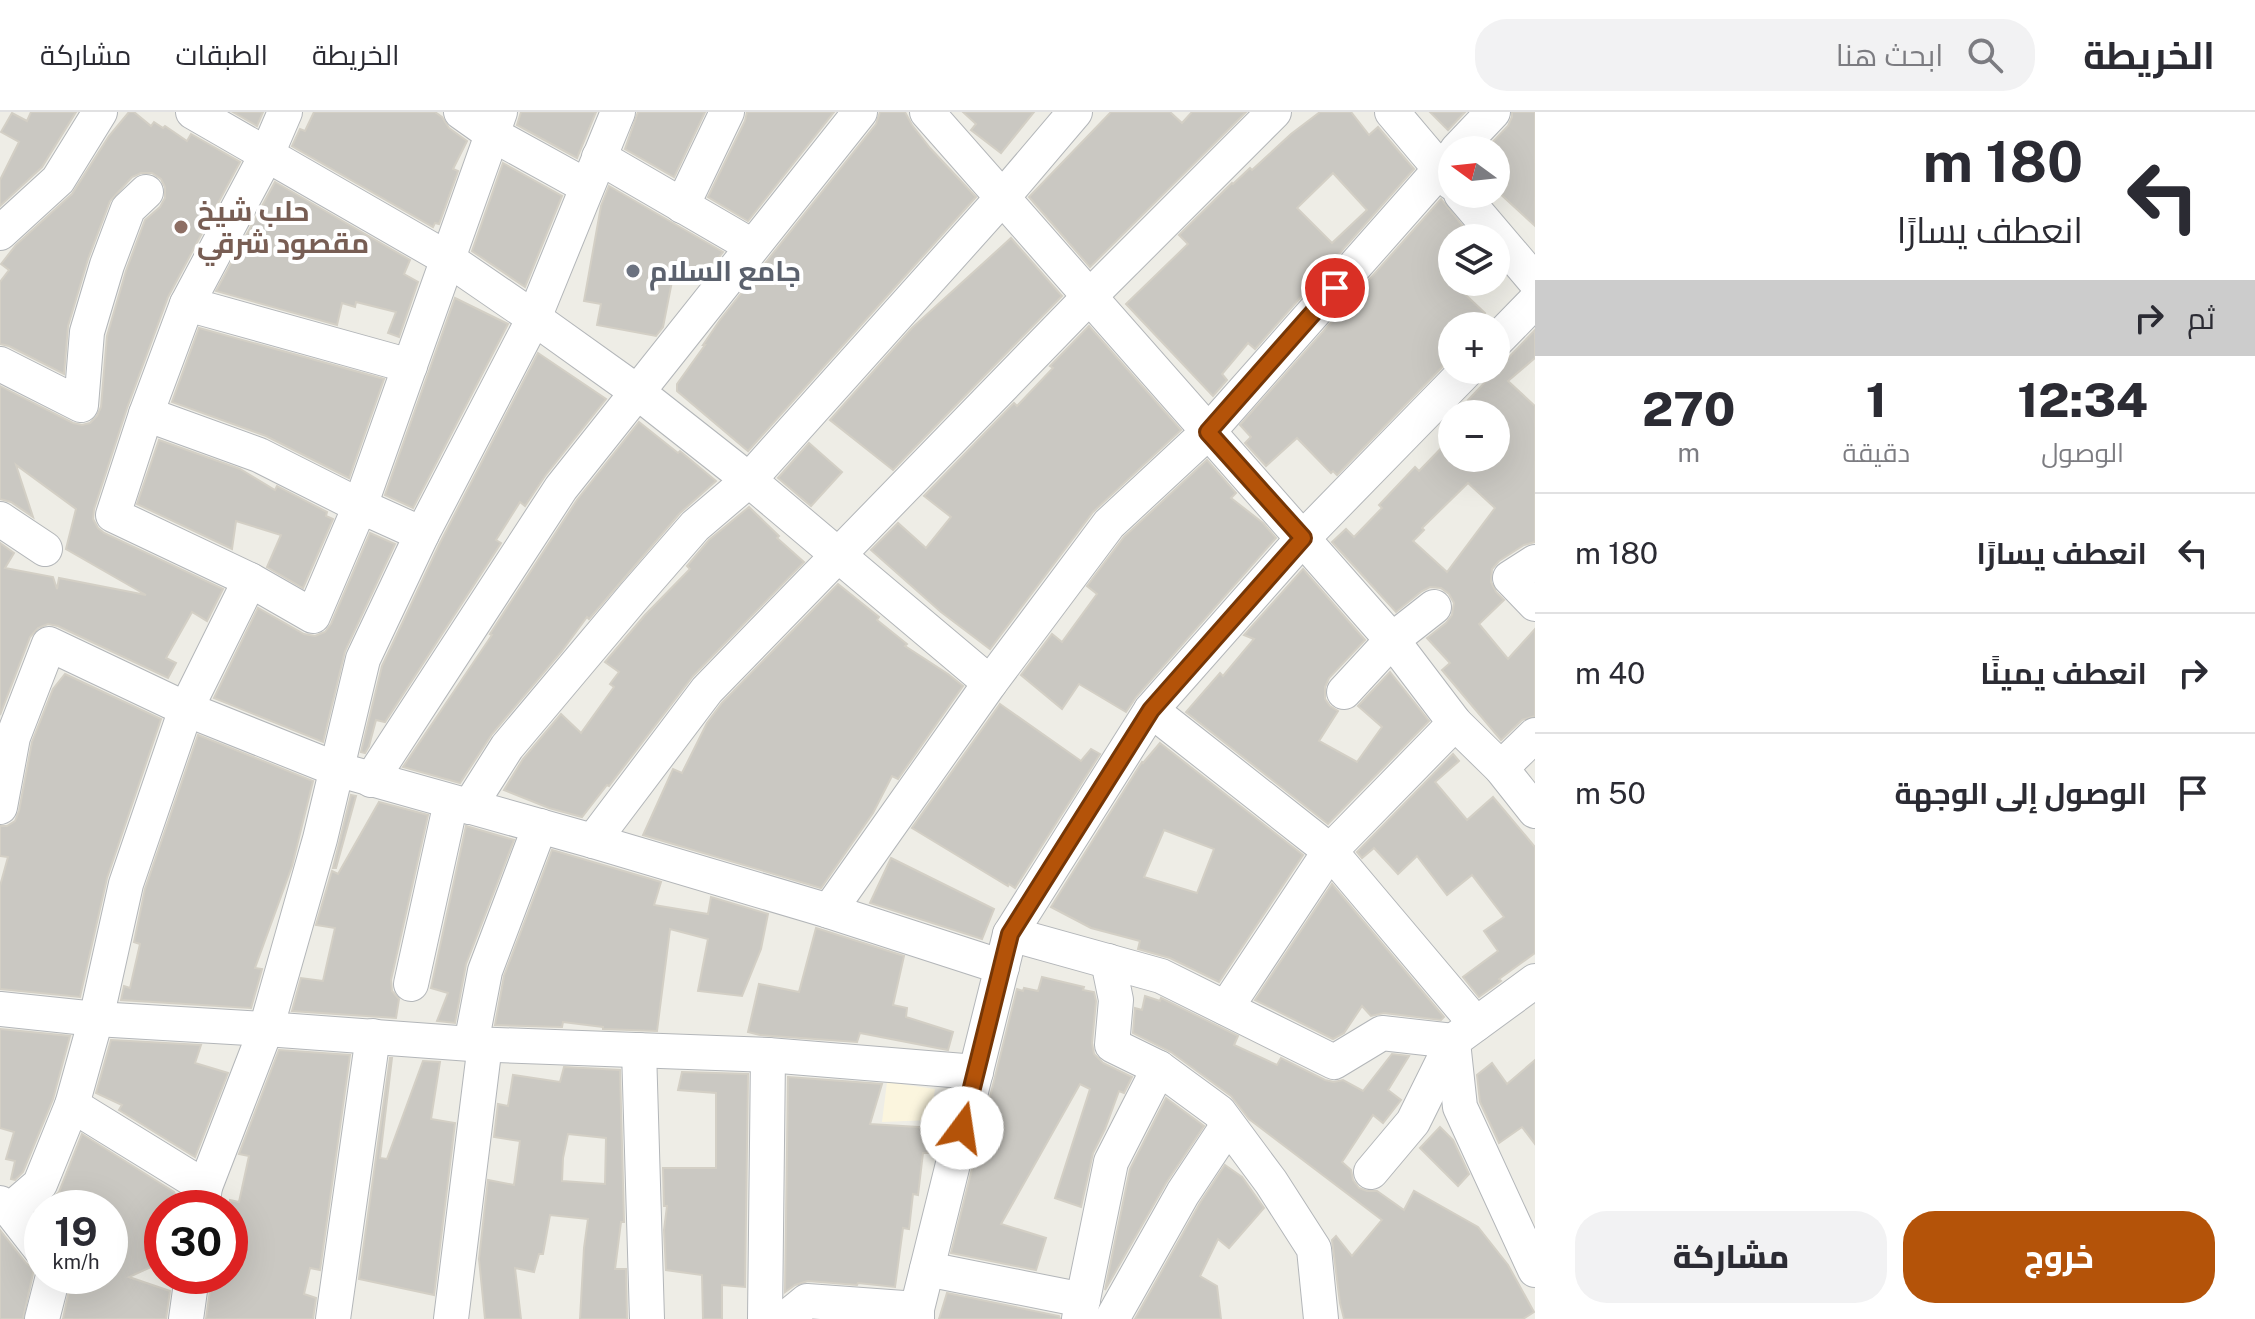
<!DOCTYPE html>
<html lang="ar">
<meta charset="utf-8">
<style>
body{margin:0;font-family:"Public Sans",Cairo,sans-serif;background:#f2f2f3;color:#2b2b33;direction:rtl;height:100vh;display:flex;flex-direction:column;font-size:30px;white-space:nowrap}
*{box-sizing:border-box;margin:0}
p{font-size:26px;color:#7c7c81}
.icon{flex:none;width:44px;height:44px;fill:none;stroke:currentColor;stroke-width:2;stroke-linecap:round;stroke-linejoin:round}
.map{position:relative;flex:1;overflow:hidden;direction:ltr}
.sheet{display:flex;flex-direction:column;background:#fff;width:720px}
.sheet>*{flex:none}
.guide{background:#fff;color:#2b2b33;overflow:hidden}
.needle{width:52px;rotate:285deg}
.fabs{position:absolute;left:1438px;top:24px;display:grid;gap:16px}
.fabs a{display:grid;place-items:center;width:72px;height:72px;border-radius:50%;background:#fff;box-shadow:0 8px 32px #0002;font-size:40px}
.speed{position:absolute;left:24px;top:1078px;display:flex;gap:16px;font-size:40px;font-weight:700;text-align:center}
.speed>*{display:grid;place-content:center;width:104px;height:104px;border-radius:50%;background:#fff;box-shadow:0 8px 32px #0002;line-height:1}
.speed small{font-size:20px;font-weight:400}
.speed .limit{border:12px solid #d22;background:#fff;color:#111}
.pin{position:absolute;display:grid;place-items:center;width:68px;height:68px;color:#fff;margin:-34px;border:4px solid #fff;border-radius:50%;box-shadow:0 2px 8px #0007}
.me{position:absolute;width:88px;margin:-44px;rotate:14deg;stroke-linejoin:round;filter:drop-shadow(0 0 6px #0008)}
.turn{display:flex;align-items:center;gap:28px;height:168px;padding:0 40px;font-size:36px}
.turn .icon{width:104px;height:104px;stroke-width:2.5}
.turn b{display:block;font-size:56px;line-height:68px}
.then{display:flex;align-items:center;height:76px;padding:0 40px;background:#0003;gap:16px;font-size:30px}
.eta{display:flex;justify-content:space-evenly;align-items:center;height:136px;text-align:center}
.eta b{font-size:48px;font-weight:800;line-height:56px}
.button{display:flex;gap:16px;margin-top:auto;padding:16px 40px}
.button a{flex:1;height:92px;border-radius:32px;background:#b45309;color:#fff;font-size:32px;font-weight:800;line-height:92px;text-align:center}
.button a+a{background:#f2f2f3;color:#2b2b33}
ul{padding:0;list-style:none}
li{display:flex;align-items:center;gap:24px;height:120px;padding:0 40px;border-top:2px solid #e1e1e2}
li div{flex:1}
li b{display:block;font-size:30px}
li em{font-style:normal}
header{display:flex;align-items:center;gap:48px;box-sizing:border-box;height:112px;padding:0 40px;background:#fff;border-bottom:2px solid #e1e1e2}
header strong{font-size:38px}
nav{display:flex;gap:44px;margin-inline-start:auto;font-size:28px}
.search{width:560px;height:72px;background:#f2f2f3;display:flex;align-items:center;gap:20px;box-sizing:border-box;padding:0 28px;border-radius:32px;color:#7c7c81;font-size:30px}
main{display:flex;flex:1;min-height:0}
.map>svg:first-child{display:block}
.commercial{fill:#fbf5de}
.building{fill:#cac8c2;stroke:#d3cfc5;stroke-width:2;fill-rule:evenodd}
.lines{fill:none;stroke-linecap:round;stroke-linejoin:round}
.minor-casing{stroke:#b3b6b9;stroke-width:36}
.minor{stroke:#fff;stroke-width:34}
.route-casing{stroke:#753606;stroke-width:20}
.route{stroke:#b45309;stroke-width:14}
.education-dot{fill:#8d6e63;stroke:#fff;stroke-width:3}
.worship-dot{fill:#6b7280;stroke:#fff;stroke-width:3}
.labels{text-anchor:middle;stroke-width:8;stroke-linejoin:round;paint-order:stroke}
.education-label{font-size:28px;font-weight:bold;fill:#785e54;stroke:#fff;text-anchor:start}
.worship-label{font-size:28px;font-weight:bold;fill:#5b616d;stroke:#fff;text-anchor:start}
</style>
<header>
<strong>الخريطة</strong>
<div class="search"><svg class="icon" aria-label="search" viewBox="0 0 24 24"><circle cx="10" cy="10" r="6"/><path d="M15 15l6 6"/></svg>ابحث هنا</div>
<nav><a>الخريطة</a><a>الطبقات</a><a>مشاركة</a></nav>
</header>
<main>
<section class="sheet">
<div class="guide">
<div class="turn"><svg class="icon" aria-label="left" viewBox="0 0 24 24"><path d="M17 20v-9H6M10 6l-5 5 5 5"/></svg><div><b>180 m</b>انعطف يسارًا</div></div>
<div class="then">ثم<svg class="icon" aria-label="right" viewBox="0 0 24 24"><path d="M7 20v-9h11M14 6l5 5-5 5"/></svg></div>
</div>
<div class="eta">
<div><b>12:34</b><p>الوصول</p></div>
<div><b>1</b><p>دقيقة</p></div>
<div><b>270</b><p>m</p></div>
</div>
<ul>
<li><svg class="icon" aria-label="left" viewBox="0 0 24 24"><path d="M17 20v-9H6M10 6l-5 5 5 5"/></svg><div><b>انعطف يسارًا</b></div><em>180 m</em></li>
<li><svg class="icon" aria-label="right" viewBox="0 0 24 24"><path d="M7 20v-9h11M14 6l5 5-5 5"/></svg><div><b>انعطف يمينًا</b></div><em>40 m</em></li>
<li><svg class="icon" aria-label="arrive" viewBox="0 0 24 24"><path d="M6 21V4h12l-3 4 3 4H6"/></svg><div><b>الوصول إلى الوجهة</b></div><em>50 m</em></li>
</ul>
<div class="button"><a>خروج</a><a>مشاركة</a></div>
</section>
<div class="map">
<svg width="1535" height="1207" viewBox="0 0 1535 1207">
<rect width="100%" height="100%" fill="#eeede6"/>
<polygon class="commercial" points="887,970 935,977 930,1008 882,1010"/>
<g class="building">
<polygon points="31,0 76,0 42,55 0,94 0,68 19,30 1,20 12,1 27,9"/>
<polygon points="129,0 134,0 151,14 154,10 163,16 165,14 187,29 191,22 240,50 168,185 127,296 94,397 93,407 98,416 104,421 223,477 207,509 192,500 166,546 176,551 168,566 58,514 48,512 38,516 30,525 0,603 0,431 14,441 5,456 53,465 57,477 59,466 146,483 66,437 76,397 16,353 33,405 11,390 0,387 0,274 73,311 82,313 90,311 97,304 101,295 107,224 126,159 145,108 160,95 165,86 165,75 161,67 152,61 141,61 132,65 110,89 88,147 68,214 64,262 9,234 0,232 0,170 9,158 1,152 16,133 72,82 109,24"/>
<polygon points="233,0 263,0 257,14"/>
<polygon points="314,0 435,0 442,5 449,16 467,29 453,57 458,59 439,112 435,111 433,115 292,34 300,17 305,19"/>
<polygon points="521,0 596,0 577,46 517,13"/>
<polygon points="638,0 705,0 674,65 625,37"/>
<polygon points="747,0 834,0 748,109 708,85 745,9"/>
<polygon points="880,0 905,0 912,13 930,36 976,85 748,339 677,279 677,272 705,233 703,233 720,208 876,12"/>
<polygon points="963,0 1034,0 1001,41 971,18 976,12"/>
<polygon points="1111,0 1170,0 1182,11 1192,0 1246,0 1090,155 1029,85"/>
<path d="M1320,0H1351L1369,23L1378,15L1414,57L1255,237L1248,231L1222,262L1227,268L1213,284L1126,192L1188,132L1179,123L1232,71L1233,72L1250,56L1252,58L1291,22ZM1333,61L1367,98L1332,131L1297,96Z"/>
<polygon points="1430,0 1465,0 1448,18"/>
<polygon points="1512,0 1535,0 1535,114 1496,78 1496,38 1485,38 1508,14 1512,5"/>
<polygon points="503,51 562,84 525,175 472,139"/>
<polygon points="275,70 410,148 404,162 418,170 399,225 388,221 396,200 356,190 355,195 342,191 337,213 216,179"/>
<polygon points="609,74 723,140 700,170 675,154 663,215 656,224 597,213 601,192 584,189 601,94"/>
<polygon points="1441,87 1465,117 1456,126 1452,126 1452,170 1485,201 1473,214 1452,214 1452,245 1337,363 1333,359 1331,361 1297,326 1266,354 1245,331 1251,325 1240,313"/>
<polygon points="1011,126 1062,184 893,358 830,308 912,216"/>
<polygon points="455,186 508,212 413,396 385,383"/>
<polygon points="1089,214 1181,318 1093,400 990,537 941,500 871,438 898,411 926,436 951,405 924,384 1014,291 1017,294 1053,256 1050,254"/>
<polygon points="199,216 384,267 349,366 266,324 172,290"/>
<path d="M1535,218V246L1508,269L1535,294V430L1524,433L1499,449L1492,457L1491,470L1496,480L1504,488L1479,512L1508,547L1535,517V604L1522,608L1501,628L1442,558L1450,551L1427,526L1446,511L1452,503L1454,491L1449,482L1441,476L1430,475L1422,479L1396,500L1332,430L1346,417L1354,425L1382,396L1379,393L1415,355L1419,359L1452,325V346H1496V302H1481L1468,288ZM1468,371L1495,396L1447,460L1413,429L1424,418L1422,416Z"/>
<polygon points="538,241 606,287 545,364 525,394 520,390 496,428 501,431 385,610 376,608 369,634 365,641 361,640 382,554 440,431"/>
<polygon points="639,310 678,341 680,339 716,369 680,401 589,507 587,505 562,539 492,622 460,671 403,655 492,523 490,522 577,388"/>
<polygon points="159,328 240,357 275,378 277,374 327,400 326,404 333,407 303,476 267,455 281,423 236,409 232,437 137,392"/>
<polygon points="809,331 842,360 811,394 778,366"/>
<polygon points="1207,348 1236,381 1231,386 1263,411 1276,426 1136,585 1126,600 1079,572 1062,597 1021,563 1052,522 1062,530 1097,482 1087,474 1124,425"/>
<polygon points="749,395 779,424 777,426 804,450 693,564 609,674 607,673 582,705 549,696 504,678 523,647 561,602 581,621 614,575 610,572 619,560 605,550 645,503 690,457 687,454 709,428"/>
<polygon points="370,421 395,432 345,539 323,630 214,586 258,496 304,522 315,524 325,520 331,512"/>
<polygon points="1303,457 1365,528 1329,566 1325,575 1325,587 1330,594 1338,599 1319,629 1357,650 1382,615 1358,594 1390,560 1429,609 1328,712 1186,600 1220,561 1223,564 1254,527 1244,523"/>
<polygon points="838,472 879,505 877,508 907,532 905,534 948,562 963,574 898,667 892,664 873,701 821,776 643,723 673,657 682,661 707,611 722,591"/>
<polygon points="65,562 161,607 107,766 80,885 0,877 0,774 8,745 0,744 0,714 7,714 15,709 19,699 32,630 53,577"/>
<polygon points="1000,592 1081,649 1091,637 1100,642 1015,776 1009,772 1008,774 912,716"/>
<polygon points="198,623 313,669 292,754 255,856 262,857 251,896 121,888 124,874 130,876 140,832 134,830 145,777"/>
<path d="M1160,631L1303,743L1219,870L1170,846L1138,837L1140,829L1091,816L1051,795L1142,650L1143,651ZM1164,718L1214,737L1197,781L1144,765Z"/>
<polygon points="1453,642 1459,649 1435,670 1467,708 1493,685 1535,735 1535,841 1499,867 1501,869 1479,885 1463,865 1498,839 1484,819 1504,805 1472,763 1447,783 1417,744 1398,762 1374,736 1362,746 1357,740"/>
<polygon points="351,683 356,684 336,756 333,756"/>
<polygon points="379,690 428,703 391,868 392,879 399,887 396,906 292,899 301,866 323,869 335,816 316,813 332,759 338,762"/>
<polygon points="466,714 514,728 466,852 455,911 437,909 448,881 431,876"/>
<polygon points="552,738 661,770 654,793 708,802 711,785 768,802 761,837 742,884 698,879 708,827 670,817 657,919 603,917 603,915 563,910 562,915 495,913 504,864"/>
<polygon points="891,746 994,797 982,827 870,791"/>
<polygon points="1332,772 1444,905 1441,908 1384,901 1371,904 1362,894 1344,921 1333,927 1255,888"/>
<polygon points="816,816 904,844 893,893 907,896 906,905 953,920 948,938 860,921 857,930 760,923 748,920 759,872 799,880"/>
<polygon points="1042,865 1084,875 1083,878 1094,880 1096,889 1092,931 1094,942 1103,951 1132,965 1124,981 1119,979 1105,1017 1093,1041 1081,1095 1055,1086 1090,977 1080,972 1001,1112 1046,1126 1036,1158 951,1141 1017,877 1023,879 1024,876 1038,879"/>
<polygon points="1145,884 1160,889 1161,886 1238,924 1234,933 1277,953 1281,946 1325,968 1334,970 1343,968 1363,979 1392,942 1409,944 1388,978 1401,988 1383,1011 1373,1003 1342,1050 1351,1058 1353,1068 1359,1076 1367,1079 1377,1079 1404,1098 1414,1079 1478,1115 1508,1153 1534,1200 1523,1207 1344,1207 1340,1191 1332,1128 1336,1124 1352,1144 1382,1108 1249,1007 1231,984 1171,940 1133,921 1135,896 1142,898"/>
<polygon points="0,917 70,924 53,987 23,1060 15,1068 11,1067 15,1049 6,1047 14,1020 0,1016"/>
<polygon points="111,928 201,933 195,951 228,961 195,1045 119,998 122,993 96,981"/>
<polygon points="279,938 350,943 320,1158 310,1156 304,1182 316,1186 313,1207 206,1207 212,1164 230,1164 230,1088 239,1090 249,1044 239,1042"/>
<polygon points="390,946 392,946 380,1046 387,1047 423,949 440,950 431,1007 455,1011 434,1183 359,1167"/>
<polygon points="1535,948 1535,1032 1522,1015 1499,1031 1480,990 1477,963 1492,951 1507,972"/>
<path d="M564,955L620,958L624,1110H621L615,1157H626L627,1207H580L584,1136L588,1107L550,1103L543,1142H539L534,1160L515,1156L521,1207H485L479,1147L488,1068L514,1073L520,1029L494,1025L498,992L508,994L513,963L560,970ZM568,1022L606,1026L605,1072L562,1069L563,1046Z"/>
<polygon points="682,960 748,962 745,1175 722,1173 722,1207 703,1207 702,1163 666,1158 664,1118 667,1094 664,1094 663,1056 716,1056 716,981 678,978"/>
<polygon points="788,965 882,972 870,1012 934,1016 932,1041 923,1041 918,1083 913,1082 909,1117 903,1116 895,1175 858,1171 857,1173 808,1169 795,1173 785,1180"/>
<polygon points="1166,986 1204,1014 1166,1071 1105,1178 1130,1057"/>
<polygon points="1440,1015 1453,1028 1469,1062 1458,1074 1420,1036"/>
<polygon points="82,1022 174,1080 182,1095 162,1096 162,1150 129,1165 170,1179 166,1207 63,1207 72,1164 110,1164 110,1096 43,1096 59,1080"/>
<polygon points="1225,1053 1242,1065 1264,1096 1229,1136 1218,1127 1200,1164 1217,1174 1221,1207 1135,1207 1200,1091"/>
<polygon points="0,1118 26,1151 34,1157 23,1207 0,1207"/>
<polygon points="947,1181 1059,1204 1060,1207 939,1207"/>
</g>
<g class="lines">
<defs>
<g id="minor">
<polyline points="193,0 448,147 534,206 636,279 749,368 990,571"/>
<polyline points="285,0 267,42 187,192 146,302 113,403 250,468 313,504 360,394 500,0"/>
<polyline points="461,0 492,22 586,74"/>
<polyline points="927,0 1392,528 1455,611 1501,656 1535,699"/>
<polyline points="1392,0 1452,71"/>
<polyline points="1457,38 1493,0"/>
<polyline points="599,45 752,134"/>
<polyline points="1461,82 1535,169"/>
<polyline points="682,94 727,0"/>
<polyline points="0,121 58,68 100,0"/>
<polyline points="187,192 410,254"/>
<polyline points="1496,229 1535,189"/>
<polyline points="0,252 81,293 87,220 107,153 128,97 146,80"/>
<polyline points="146,302 259,343 360,394 422,422"/>
<polyline points="0,407 45,437"/>
<polyline points="1535,450 1510,466 1535,492"/>
<polyline points="1344,580 1392,528 1434,495"/>
<polyline points="1151,598 1330,739 1476,912"/>
<polyline points="1501,656 1535,623"/>
<polyline points="371,668 561,376 860,0"/>
<polyline points="0,695 13,625 49,532 186,597 336,657 593,729 829,799 1002,855"/>
<polyline points="469,695 507,635 634,484 695,414 749,368 1002,86 1075,0"/>
<polyline points="593,729 707,578 1090,184 1274,0"/>
<polyline points="829,799 990,571 1109,412 1208,320 1452,44"/>
<polyline points="1010,822 1161,864 1334,950 1382,921 1453,929"/>
<polyline points="1108,849 1116,888 1112,933 1159,956 1219,1000 1271,1070 1314,1137 1321,1207"/>
<polyline points="411,872 451,690"/>
<polyline points="1226,896 1330,739 1455,611"/>
<polyline points="0,897 96,907 266,917 471,932 768,943 976,960"/>
<polyline points="1453,930 1460,995 1535,1158"/>
<polyline points="471,932 485,859 540,714"/>
<polyline points="639,938 647,1207"/>
<polyline points="72,993 205,1075"/>
<polyline points="1371,1060 1413,1010 1453,929 1535,869"/>
<polyline points="0,1091 10,1098 42,1139"/>
<polyline points="202,1096 205,1075 266,917 320,727 363,547 422,422 534,206 618,0"/>
<polyline points="10,1098 40,1072 72,993 96,907 126,772 186,597 250,468"/>
<polyline points="927,1157 1083,1188"/>
<polyline points="42,1207 53,1164"/>
<polyline points="186,1207 192,1164"/>
<polyline points="333,1207 373,924"/>
<polyline points="451,1207 485,932"/>
<polyline points="765,1207 768,943"/>
<polyline points="785,1207 807,1189 917,1197"/>
<polyline points="917,1207 917,1197 1010,822 1151,598 1303,426 1467,258"/>
<polyline points="1079,1207 1111,1050 1159,956"/>
<polyline points="1112,1207 1183,1081 1228,1013"/>
</g>
</defs>
<use href="#minor" class="minor-casing"/>
<use href="#minor" class="minor"/>
</g>
<g class="lines">
<defs>
<polyline id="route" points="962,1016 1010,822 1151,598 1303,426 1208,320 1335,176"/>
</defs>
<use href="#route" class="route-casing"/>
<use href="#route" class="route"/>
</g>
<circle class="education-dot" cx="181" cy="115" r="8"/>
<circle class="worship-dot" cx="633" cy="159" r="8"/>
<g class="labels">
<g class="education-label">
<text x="197" y="109">حلب شيخ<tspan x="197" dy="32">مقصود شرقي</tspan></text>
</g>
<g class="worship-label">
<text x="649" y="169">جامع السلام</text>
</g>
</g>
</svg>
<div class="fabs">
<a><svg class="needle" viewBox="-14 -14 28 28"><path d="M0-13l5 13h-10z" fill="#e53935"/><path d="M0 13l5-13h-10z" fill="#7c7c81"/></svg></a>
<a><svg class="icon" aria-label="layers" viewBox="0 0 24 24"><path d="M12 4l9 5-9 5-9-5zM3 14l9 5 9-5"/></svg></a>
<a>+</a>
<a>−</a>
</div>
<div class="speed"><div>19<small>km/h</small></div><div class="limit">30</div></div>
<div class="pin" style="left:1335px;top:176px;background:#d93025"><svg class="icon" aria-label="arrive" viewBox="0 0 24 24"><path d="M6 21V4h12l-3 4 3 4H6"/></svg></div>
<svg class="me" style="left:962px;top:1016px" viewBox="-20 -20 40 40"><circle r="19" fill="#fff"/><path d="M0-13L10 11 0 6-10 11z" fill="#b45309"/></svg>
</div>
</main>
